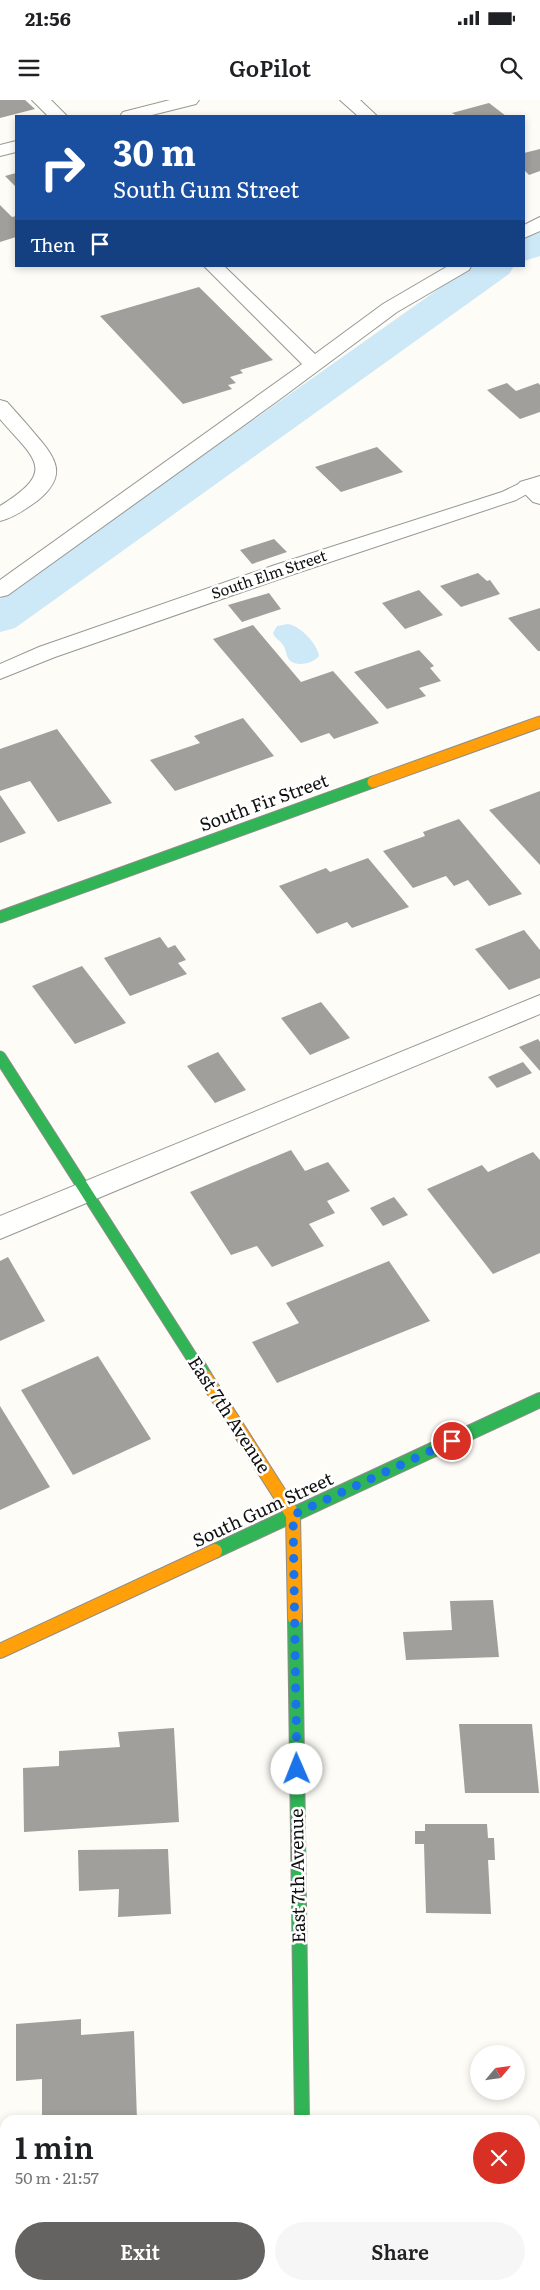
<!DOCTYPE html>
<meta charset="utf-8">
<style>
body{margin:0;font-family:Literata,serif;background:#f6f6f6;color:#202124;height:100vh;display:flex;flex-direction:column;font-size:19px;white-space:nowrap}
*{box-sizing:border-box;margin:0}
p{font-size:16px;color:#757577}
.icon{flex:none;width:28px;height:28px;fill:none;stroke:currentColor;stroke-width:2;stroke-linecap:round;stroke-linejoin:round}
.map{position:relative;flex:1;overflow:hidden}
.panel{position:absolute;left:0px;top:2015px;width:540px;height:175px;display:flex;flex-direction:column;background:#fff;border-radius:15px 15px 0 0;box-shadow:0 2px 8px #0003}
.panel>*{flex:none}
.guide{position:absolute;left:15px;top:15px;width:510px;height:152px;border-radius:0px;box-shadow:0 2px 8px #0003;background:#1a4fa0;color:#fff;overflow:hidden}
.needle{width:32px;rotate:61deg}
.fabs{position:absolute;left:470px;top:1945px;display:grid;gap:10px}
.fabs a{display:grid;place-items:center;width:55px;height:55px;border-radius:50%;background:#fff;box-shadow:0 2px 8px #0003;font-size:25px}
.pin{position:absolute;display:grid;place-items:center;width:42px;height:42px;color:#fff;margin:-21px;border:2px solid #fff;border-radius:50%;box-shadow:0 1px 5px #0007}
.me{position:absolute;width:55px;margin:-28px;rotate:359deg;stroke-linejoin:round;filter:drop-shadow(0 0 4px #0008)}
.turn{display:flex;align-items:center;gap:18px;height:105px;padding:0 15px;font-size:22px}
.turn .icon{width:65px;height:65px;stroke-width:2.5}
.turn b{display:block;font-size:35px;line-height:42px}
.then{display:flex;align-items:center;height:48px;padding:0 15px;background:#0003;gap:10px;font-size:19px}
.round{display:grid;place-items:center;flex:none;width:52px;height:52px;border-radius:26px;background:#f6f6f6}
.summary{display:flex;align-items:center;justify-content:space-between;height:85px;padding:0 15px}
h1{font-size:30px;font-weight:600;line-height:38px}
.primary-button{display:flex;gap:10px;margin-top:auto;padding:10px 15px}
.primary-button a{flex:1;height:58px;border-radius:30px;background:#646362;color:#fff;font-size:20px;font-weight:600;line-height:58px;text-align:center}
.primary-button a+a{background:#f6f6f6;color:#202124}
.status{display:flex;justify-content:space-between;align-items:center;height:35px;padding:0 25px;background:#fff;direction:ltr}
.status svg{height:14px;fill:currentColor}
header{display:flex;justify-content:space-between;align-items:center;height:65px;padding:0 15px;background:#fff;font-size:22px;font-weight:600}
.map>svg:first-child{display:block}
.water{fill:#cde8f7}
.lines{fill:none;stroke-linecap:round;stroke-linejoin:round}
.canal{fill:#cde8f7;fill-rule:evenodd}
.building{fill:#a19f9c}
.lane-casing{stroke:#979795;stroke-width:2}
.street-casing{stroke:#979795;stroke-width:2}
.fast-far1-casing{stroke:#8e8d8b;stroke-width:13}
.fast-casing{stroke:#8e8d8b;stroke-width:16}
.slow-far1-casing{stroke:#8e8d8b;stroke-width:13}
.slow-casing{stroke:#8e8d8b;stroke-width:16}
.lane{fill:#fffffe;fill-rule:evenodd}
.street{fill:#fffffe;fill-rule:evenodd}
.fast-far1{stroke:#30b455;stroke-width:11}
.fast{stroke:#30b455;stroke-width:14}
.slow-far1{stroke:#ff9f0a;stroke-width:11}
.slow{stroke:#ff9f0a;stroke-width:14}
.route{stroke:#1a73e8;stroke-width:9;stroke-dasharray:0 16.2}
.labels{text-anchor:middle;stroke-width:5;stroke-linejoin:round;paint-order:stroke}
.far-street-label{font-size:15px;fill:#111;stroke:#fff}
.street-label{font-size:18px;fill:#111;stroke:#fff}
</style>
<div class="status"><b>21:56</b><svg viewBox="0 0 49 12"><path d="M0 12V9h3v3zM5 12V6h3v6zM10 12V3h3v9zM15 12V0h3v12zM26 1h20v11H26zM47 4h2v5h-2z"/></svg></div>
<header><svg class="icon" aria-label="menu" viewBox="0 0 24 24"><path d="M4 6h16M4 12h16M4 18h16"/></svg>GoPilot<svg class="icon" aria-label="search" viewBox="0 0 24 24"><circle cx="10" cy="10" r="6"/><path d="M15 15l6 6"/></svg></header>
<div class="map">
<svg width="540" height="2190" viewBox="0 0 540 2190">
<rect width="100%" height="100%" fill="#fdfcf7"/>
<path class="water" d="M288,524C300,525 318,545 319,556C313,564 292,569 287,556C286,553 286,549 283,545C280,540 275,539 273,533L277,526Z"/>
<g class="lines">
<g class="canal">
<polygon points="540,131 540,156 524,161 524,136"/>
<polygon points="471,166 514,166 509,174 15,528 0,532 0,499"/>
</g>
</g>
<g class="building">
<polygon points="0,0 25,0 35,9 0,18"/>
<polygon points="489,3 506,16 457,16 452,13"/>
<polygon points="540,49 540,71 529,75 524,70 524,53"/>
<polygon points="16,73 16,87 5,76"/>
<polygon points="0,105 12,117 16,116 16,137 0,142"/>
<polygon points="199,187 273,260 240,270 243,273 230,277 236,283 228,285 232,289 183,304 100,216"/>
<polygon points="507,283 516,291 538,283 540,285 540,312 520,319 487,290"/>
<polygon points="377,347 403,372 341,392 315,367"/>
<polygon points="274,439 287,452 252,464 240,450"/>
<polygon points="478,473 487,481 490,480 500,494 461,507 440,486"/>
<polygon points="419,490 443,515 405,529 382,503"/>
<polygon points="269,493 281,509 242,522 228,505"/>
<polygon points="540,508 540,551 538,551 508,518"/>
<polygon points="253,525 301,582 333,571 379,623 334,639 329,633 301,643 213,539"/>
<polygon points="419,550 434,566 430,568 441,581 419,588 426,596 387,609 354,572"/>
<polygon points="243,618 274,656 175,691 150,660 200,643 194,636"/>
<polygon points="57,629 112,703 58,722 30,681 0,691 0,649"/>
<polygon points="540,691 540,765 489,710"/>
<polygon points="0,695 26,733 0,743"/>
<polygon points="459,719 522,794 489,806 468,780 454,786 446,776 413,788 383,751 425,736 423,732"/>
<polygon points="368,758 409,807 352,828 347,822 317,834 279,786 326,768 330,772"/>
<polygon points="524,830 540,850 540,878 509,890 475,849"/>
<polygon points="160,837 168,848 175,845 186,860 178,863 187,874 130,896 104,858"/>
<polygon points="82,866 126,923 75,944 32,886"/>
<polygon points="321,902 350,938 310,955 281,918"/>
<polygon points="538,939 540,942 540,971 519,947"/>
<polygon points="218,952 246,990 215,1003 187,966"/>
<polygon points="523,962 532,973 497,988 488,977"/>
<polygon points="291,1050 305,1071 328,1062 350,1091 327,1101 335,1113 309,1124 324,1146 272,1167 257,1146 231,1155 190,1092"/>
<polygon points="533,1052 540,1060 540,1153 493,1174 427,1089 482,1065 488,1072"/>
<polygon points="394,1097 408,1115 383,1126 370,1108"/>
<polygon points="8,1157 45,1221 0,1241 0,1161"/>
<polygon points="389,1161 430,1221 277,1283 252,1242 299,1223 286,1203"/>
<polygon points="98,1256 151,1339 73,1375 21,1290"/>
<polygon points="0,1306 50,1387 0,1410"/>
<polygon points="493,1500 499,1557 406,1560 403,1532 452,1530 450,1501"/>
<polygon points="459,1624 532,1624 539,1693 465,1693"/>
<polygon points="174,1628 179,1722 24,1732 23,1668 59,1666 59,1651 120,1647 118,1632"/>
<polygon points="425,1724 487,1724 488,1738 494,1738 495,1760 488,1760 491,1814 426,1813 424,1744 415,1744 415,1731 425,1731"/>
<polygon points="168,1749 171,1814 118,1817 119,1789 79,1791 78,1750"/>
<polygon points="81,1919 81,1935 134,1931 137,2020 42,2020 42,1979 16,1981 16,1924"/>
<polygon points="3,2089 5,2142 1,2142"/>
<rect x="535" y="2113" width="5" height="67"/>
<rect x="18" y="2185" width="95" height="5"/>
</g>
<g class="lines">
<defs>
<g id="lane">
<polygon points="32,0 51,0 67,16 48,16"/>
<polygon points="540,117 540,131 524,138 524,125"/>
<polygon points="204,166 224,166 315,254 383,204 448,166 471,166 469,170 397,212 276,302 8,495 0,497 0,480 302,264"/>
<polygon points="527,380 534,382 537,386 534,390 516,400 288,476 55,557 0,579 0,564 39,547 272,466 502,392"/>
<polygon points="540,895 540,914 0,1139 0,1116"/>
</g>
<g id="street">
<polygon points="170,0 199,0 196,4 148,16 120,16 123,12"/>
<polygon points="340,0 360,0 377,16 358,16"/>
<polygon points="16,41 16,52 0,56 0,45"/>
<path d="M0,300L7,302C16,312 26,323 35,334C57,359 68,376 37,401C26,409 13,418 0,421V406C58,370 35,360 0,319Z"/>
<polygon points="540,376 540,404 533,402 517,386 520,382"/>
<rect x="286" y="2185" width="38" height="5"/>
</g>
<g id="fast-far1">
<polyline points="0,817 373,682"/>
<polyline points="0,957 198,1267"/>
</g>
<g id="fast">
<polyline points="198,1265 205,1277"/>
<polyline points="215,1451 540,1300"/>
<polyline points="295,1518 302,2020"/>
</g>
<polyline id="slow-far1" points="373,682 540,622"/>
<g id="slow">
<polyline points="205,1277 293,1415 295,1518"/>
<polyline points="0,1551 215,1451"/>
</g>
</defs>
<use href="#lane" class="lane-casing"/>
<use href="#street" class="street-casing"/>
<use href="#fast-far1" class="fast-far1-casing"/>
<use href="#fast" class="fast-casing"/>
<use href="#slow-far1" class="slow-far1-casing"/>
<use href="#slow" class="slow-casing"/>
<use href="#lane" class="lane"/>
<use href="#street" class="street"/>
<use href="#fast-far1" class="fast-far1"/>
<use href="#fast" class="fast"/>
<use href="#slow-far1" class="slow-far1"/>
<use href="#slow" class="slow"/>
</g>
<g class="lines">
<polyline class="route" points="297,1669 293,1415 452,1341"/>
</g>
<g class="labels">
<g class="far-street-label">
<text transform="translate(269 475) rotate(-19)" y="5">South Elm Street</text>
</g>
<g class="street-label">
<text transform="translate(264 703) rotate(-20)" y="6">South Fir Street</text>
<text transform="translate(229 1315) rotate(57)" y="6">East 7th Avenue</text>
<text transform="translate(263 1410) rotate(-25)" y="6">South Gum Street</text>
<text transform="translate(298 1776) rotate(-91)" y="6">East 7th Avenue</text>
</g>
</g>
</svg>
<div class="fabs">
<a><svg class="needle" viewBox="-14 -14 28 28"><path d="M0-13l5 13h-10z" fill="#e53935"/><path d="M0 13l5-13h-10z" fill="#757577"/></svg></a>
</div>
<div class="pin" style="left:452px;top:1341px;background:#d93025"><svg class="icon" aria-label="arrive" viewBox="0 0 24 24"><path d="M6 21V4h12l-3 4 3 4H6"/></svg></div>
<svg class="me" style="left:297px;top:1669px" viewBox="-20 -20 40 40"><circle r="19" fill="#fff"/><path d="M0-13L10 11 0 6-10 11z" fill="#1a73e8"/></svg>
<div class="guide">
<div class="turn"><svg class="icon" aria-label="right" viewBox="0 0 24 24"><path d="M7 20v-9h11M14 6l5 5-5 5"/></svg><div><b>30 m</b>South Gum Street</div></div>
<div class="then">Then<svg class="icon" aria-label="arrive" viewBox="0 0 24 24"><path d="M6 21V4h12l-3 4 3 4H6"/></svg></div>
</div>
<section class="panel">
<div class="summary"><div><h1>1 min</h1><p>50 m · 21:57</p></div><a class="round" style="background:#d93025;color:#fff"><svg class="icon" aria-label="close" viewBox="0 0 24 24"><path d="M6 6l12 12M18 6L6 18"/></svg></a></div>
<div class="primary-button"><a>Exit</a><a>Share</a></div>
</section>
</div>
